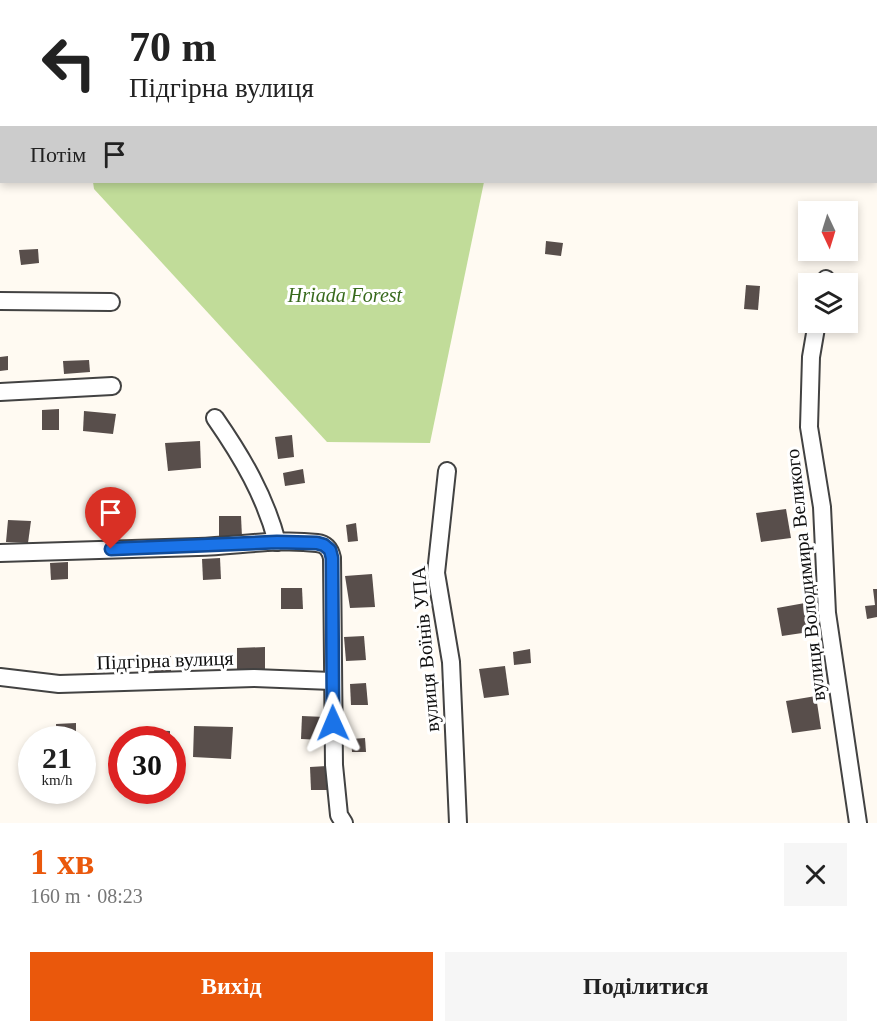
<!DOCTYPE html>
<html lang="uk">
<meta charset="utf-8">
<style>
body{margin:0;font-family:"Times New Roman",serif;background:#f6f6f6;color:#222;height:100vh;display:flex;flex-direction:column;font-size:22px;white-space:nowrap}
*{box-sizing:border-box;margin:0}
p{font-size:20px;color:#767676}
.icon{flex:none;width:33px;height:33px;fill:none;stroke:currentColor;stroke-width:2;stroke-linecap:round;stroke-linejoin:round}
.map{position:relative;height:823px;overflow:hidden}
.drawer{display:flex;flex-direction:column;background:#fff;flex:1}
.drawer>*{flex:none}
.banner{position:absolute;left:0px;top:0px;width:878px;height:183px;box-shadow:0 3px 9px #0003;background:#fff;color:#222;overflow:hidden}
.needle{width:39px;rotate:176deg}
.fabs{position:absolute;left:798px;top:201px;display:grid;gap:12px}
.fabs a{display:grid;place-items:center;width:60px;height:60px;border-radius:0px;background:#fff;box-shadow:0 3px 9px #0003;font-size:30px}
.speed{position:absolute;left:18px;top:726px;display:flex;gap:12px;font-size:30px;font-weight:700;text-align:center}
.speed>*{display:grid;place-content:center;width:78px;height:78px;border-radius:50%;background:#fff;box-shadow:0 3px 9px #0003;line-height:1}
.speed small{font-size:15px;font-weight:400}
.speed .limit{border:9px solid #d22;background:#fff;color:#111}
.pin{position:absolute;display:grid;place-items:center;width:51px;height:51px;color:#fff;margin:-62px -26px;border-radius:50% 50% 50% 0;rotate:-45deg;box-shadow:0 0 6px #0007}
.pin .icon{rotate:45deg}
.me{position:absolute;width:66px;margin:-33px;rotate:359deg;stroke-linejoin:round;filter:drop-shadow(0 0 4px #0008)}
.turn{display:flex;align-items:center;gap:21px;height:126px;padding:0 30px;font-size:27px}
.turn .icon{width:78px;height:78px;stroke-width:2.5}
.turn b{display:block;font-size:42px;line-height:51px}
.then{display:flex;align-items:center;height:57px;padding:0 30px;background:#0003;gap:12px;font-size:22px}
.round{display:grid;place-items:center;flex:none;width:63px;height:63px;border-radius:0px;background:#f6f6f6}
.summary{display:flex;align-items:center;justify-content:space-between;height:102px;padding:0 30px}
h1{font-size:36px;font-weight:700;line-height:45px;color:#ea580c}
.action{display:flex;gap:12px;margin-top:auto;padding:12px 30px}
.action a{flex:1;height:69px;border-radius:0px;background:#ea580c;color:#fff;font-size:24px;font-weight:700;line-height:69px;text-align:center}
.action a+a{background:#f6f6f6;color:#222}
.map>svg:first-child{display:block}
.forest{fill:#c1dc99}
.building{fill:#584e4b}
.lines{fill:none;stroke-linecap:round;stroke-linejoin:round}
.minor-casing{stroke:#424242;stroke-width:20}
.minor{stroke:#fff;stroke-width:16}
.route-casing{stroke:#114b97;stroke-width:15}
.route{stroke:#1a73e8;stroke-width:10}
.labels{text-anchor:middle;stroke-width:6;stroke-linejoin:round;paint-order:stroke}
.park-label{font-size:20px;font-style:italic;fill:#386a1d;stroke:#fff}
.street-label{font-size:20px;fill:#0f0f0f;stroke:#fff}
</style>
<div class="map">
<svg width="877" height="823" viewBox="0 0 877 823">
<rect width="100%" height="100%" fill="#fffaf2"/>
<g class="forest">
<polygon points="0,0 590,0 2,2 0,161"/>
<polygon points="640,0 797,0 640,2"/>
<polygon points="93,182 484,182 430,443 327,442 94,189"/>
</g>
<g class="building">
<polygon points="546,241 563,243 561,256 545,254"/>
<polygon points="38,249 39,263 21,265 19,250"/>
<polygon points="746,285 760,286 758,310 744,309"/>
<polygon points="8,356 8,370 0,371 0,357"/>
<polygon points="89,360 90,372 64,374 63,361"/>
<polygon points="59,409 59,430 42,430 42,410"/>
<polygon points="84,411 116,414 113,434 83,431"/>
<polygon points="292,435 294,457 278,459 275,437"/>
<polygon points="200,441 201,468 168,471 165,443"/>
<polygon points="303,469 305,483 285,486 283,473"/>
<polygon points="786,509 791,538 761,542 756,513"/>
<polygon points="219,516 241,516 242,537 219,538"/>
<polygon points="8,520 31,521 28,543 6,542"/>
<polygon points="356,523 358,541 348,542 346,525"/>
<polygon points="220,558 221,579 203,580 202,559"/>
<polygon points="68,562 68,579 51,580 50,563"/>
<polygon points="372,574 375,607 350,608 345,576"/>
<polygon points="281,588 302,588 303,609 281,609"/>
<polygon points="873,589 877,589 877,617 867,619 865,606 875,605"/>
<polygon points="805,603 809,632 782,636 777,608"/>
<polygon points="364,636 366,660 346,661 344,637"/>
<polygon points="265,647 265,671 237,670 237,648"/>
<polygon points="530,649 531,663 514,665 513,652"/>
<polygon points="171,656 171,674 154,674 154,657"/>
<polygon points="505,666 509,695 484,698 479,669"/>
<polygon points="366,683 368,705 351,705 350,684"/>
<polygon points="816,696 821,729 792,733 786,701"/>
<polygon points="302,716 325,717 323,740 301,739"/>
<polygon points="76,723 76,740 57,740 56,724"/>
<polygon points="194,726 233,727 231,759 193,757"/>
<polygon points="149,730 170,731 170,740 149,740"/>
<polygon points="365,738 366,752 352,752 351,739"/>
<polygon points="327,766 328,790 311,790 310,767"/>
</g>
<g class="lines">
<defs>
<g id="minor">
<polyline points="825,284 826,279"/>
<polyline points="0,301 111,302"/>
<polyline points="817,322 811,357 809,427 822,507 827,613 858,823"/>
<polyline points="0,392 112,386"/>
<path d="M215,418C242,457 265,496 277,542"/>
<polyline points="447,471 436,573 451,662 458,823"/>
<path d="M0,553C66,551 132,549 198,547C237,546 278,538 317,543C326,544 330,549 332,558L334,765L339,815L344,823"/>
<polyline points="0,677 59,684 254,678 332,681"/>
</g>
</defs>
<use href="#minor" class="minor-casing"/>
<use href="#minor" class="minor"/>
</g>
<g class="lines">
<defs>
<polyline id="route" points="111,549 277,542 317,543 324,545 330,550 332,558 333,723"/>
</defs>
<use href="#route" class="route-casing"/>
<use href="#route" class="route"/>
</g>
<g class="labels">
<g class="park-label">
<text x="345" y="302">Hriada Forest</text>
</g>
<g class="street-label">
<text transform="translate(805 575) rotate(-96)" y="7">вулиця Володимира Великого</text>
<text transform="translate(425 649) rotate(-95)" y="7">вулиця Воїнів УПА</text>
<text transform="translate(165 660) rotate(-2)" y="7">Підгірна вулиця</text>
</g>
</g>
</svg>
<div class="fabs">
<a><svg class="needle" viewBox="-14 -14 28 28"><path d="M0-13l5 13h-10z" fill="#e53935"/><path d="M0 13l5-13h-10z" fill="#767676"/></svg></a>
<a><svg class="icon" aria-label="layers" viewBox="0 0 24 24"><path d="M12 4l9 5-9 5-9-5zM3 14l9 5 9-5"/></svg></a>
</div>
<div class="speed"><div>21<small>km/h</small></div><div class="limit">30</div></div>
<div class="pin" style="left:111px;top:549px;background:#d93025"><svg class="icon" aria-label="arrive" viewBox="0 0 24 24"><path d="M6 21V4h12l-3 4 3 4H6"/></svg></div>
<svg class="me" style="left:333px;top:723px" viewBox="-20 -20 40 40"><path d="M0-17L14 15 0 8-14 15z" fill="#1a73e8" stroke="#fff" stroke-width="4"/></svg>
<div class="banner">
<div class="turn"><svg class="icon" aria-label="left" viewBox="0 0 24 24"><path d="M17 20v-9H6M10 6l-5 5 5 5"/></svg><div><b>70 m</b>Підгірна вулиця</div></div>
<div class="then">Потім<svg class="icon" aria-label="arrive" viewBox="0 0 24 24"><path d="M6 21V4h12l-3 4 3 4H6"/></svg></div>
</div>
</div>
<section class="drawer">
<div class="summary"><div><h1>1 хв</h1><p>160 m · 08:23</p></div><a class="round"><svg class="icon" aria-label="close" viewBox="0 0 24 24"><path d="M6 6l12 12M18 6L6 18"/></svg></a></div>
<div class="action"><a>Вихід</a><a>Поділитися</a></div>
</section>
